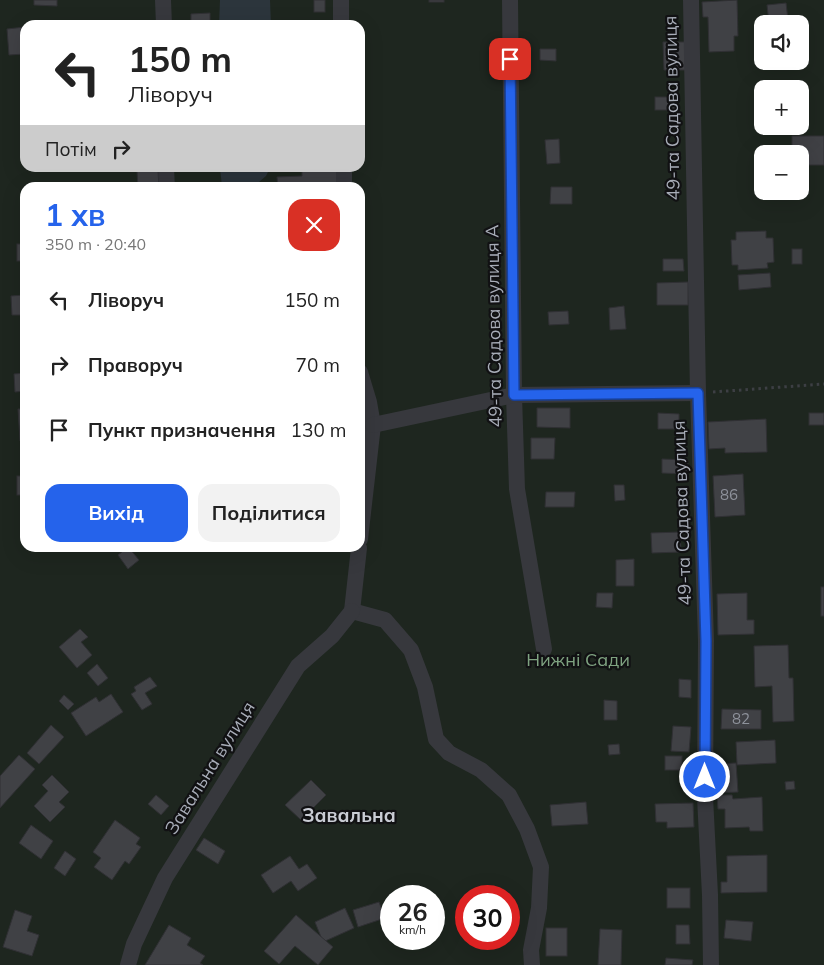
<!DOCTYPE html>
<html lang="uk">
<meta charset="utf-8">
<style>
body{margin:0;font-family:Mulish,sans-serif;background:#f2f2f2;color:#222;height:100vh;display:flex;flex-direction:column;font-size:19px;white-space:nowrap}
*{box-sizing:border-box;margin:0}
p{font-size:16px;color:#767676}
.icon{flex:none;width:28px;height:28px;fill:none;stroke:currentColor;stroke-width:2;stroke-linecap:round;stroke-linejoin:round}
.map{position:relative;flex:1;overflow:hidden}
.details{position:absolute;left:20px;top:182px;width:345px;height:370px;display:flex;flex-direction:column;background:#fff;border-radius:15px;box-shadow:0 5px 20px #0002}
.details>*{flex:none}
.banner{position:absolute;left:20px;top:20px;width:345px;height:152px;border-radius:15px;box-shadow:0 5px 20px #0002;background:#fff;color:#222;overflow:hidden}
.buttons{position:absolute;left:754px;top:15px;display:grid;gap:10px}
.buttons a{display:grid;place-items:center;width:55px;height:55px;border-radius:10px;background:#fff;box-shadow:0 5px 20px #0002;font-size:25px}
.speed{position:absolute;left:380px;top:885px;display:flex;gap:10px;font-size:25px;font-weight:700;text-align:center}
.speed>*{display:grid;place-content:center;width:65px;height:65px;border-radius:50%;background:#fff;box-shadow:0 5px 20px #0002;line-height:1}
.speed small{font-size:12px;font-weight:400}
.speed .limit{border:8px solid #d22;background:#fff;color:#111}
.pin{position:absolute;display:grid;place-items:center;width:42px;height:42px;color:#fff;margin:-21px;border-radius:10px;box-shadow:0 2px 8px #0006}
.me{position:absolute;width:55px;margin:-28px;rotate:0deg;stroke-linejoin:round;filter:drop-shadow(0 0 4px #0008)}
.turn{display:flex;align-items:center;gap:18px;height:105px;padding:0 25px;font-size:22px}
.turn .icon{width:65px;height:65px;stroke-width:2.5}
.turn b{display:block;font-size:35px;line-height:42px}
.then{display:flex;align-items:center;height:48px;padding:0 25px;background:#0003;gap:10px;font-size:19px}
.round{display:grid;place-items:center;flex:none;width:52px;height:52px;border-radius:15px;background:#f2f2f2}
.headline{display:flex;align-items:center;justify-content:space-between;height:85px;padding:0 25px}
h1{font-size:30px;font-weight:700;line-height:38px;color:#2563eb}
.button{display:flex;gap:10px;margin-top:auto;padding:10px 25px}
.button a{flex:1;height:58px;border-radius:15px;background:#2563eb;color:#fff;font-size:20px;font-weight:700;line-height:58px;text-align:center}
.button a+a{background:#f2f2f2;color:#222}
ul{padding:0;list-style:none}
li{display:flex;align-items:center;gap:15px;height:65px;padding:0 25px}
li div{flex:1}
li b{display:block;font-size:19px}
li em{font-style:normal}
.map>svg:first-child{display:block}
.green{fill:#1e261f;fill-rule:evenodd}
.water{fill:#2c353c}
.building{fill:#404145;stroke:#303034}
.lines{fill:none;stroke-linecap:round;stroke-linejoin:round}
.path{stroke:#3d3f44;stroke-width:3;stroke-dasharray:2.5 4;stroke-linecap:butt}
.street{stroke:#37383d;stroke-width:16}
.route-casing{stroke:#184099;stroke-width:12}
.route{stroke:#2563eb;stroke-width:9}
.labels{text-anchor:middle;stroke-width:4.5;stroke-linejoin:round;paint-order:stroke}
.number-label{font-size:15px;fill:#8e929b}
.street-label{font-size:18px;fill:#a8adb8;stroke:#111113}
.park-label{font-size:18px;fill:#7fa381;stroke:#111113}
.neighbourhood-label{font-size:19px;font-weight:bold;fill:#c9ccd4;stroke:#111113}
</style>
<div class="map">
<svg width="824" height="965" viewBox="0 0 824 965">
<rect width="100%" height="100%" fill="#161618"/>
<path class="green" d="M0,0H824V965H0ZM762,24H800V61H762ZM25,25H360V168H25ZM762,89H800V126H762ZM762,154H800V191H762ZM25,188H360V548H25ZM391,896H434V939H391ZM466,896H509V939H466Z"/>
<g class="water">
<polygon points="220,0 270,0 271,25 219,25"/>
<polygon points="220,168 270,168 266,176 252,188 222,187"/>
</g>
<g class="building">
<polygon points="34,0 57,0 57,6 34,5"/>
<rect x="314" y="0" width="11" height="12"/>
<rect x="429" y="0" width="15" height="2"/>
<polygon points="737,0 738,36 734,36 734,51 709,52 708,17 703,17 702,2"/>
<polygon points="786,3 788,20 769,23 767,5"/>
<polygon points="210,13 210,25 191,25 191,14"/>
<polygon points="25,27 25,54 9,55 7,29"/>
<polygon points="663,42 685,42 686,70 664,70"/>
<polygon points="540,49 556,49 556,61 540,60"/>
<rect x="655" y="97" width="21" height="13"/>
<polygon points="792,136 824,136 824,165 800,165 800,154 792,154"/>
<polygon points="559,139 560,163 547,164 545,140"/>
<polygon points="302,168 337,168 338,188 278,188 277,177 302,176"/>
<polygon points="158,170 159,188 138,188 137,171"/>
<polygon points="551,187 572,187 572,204 550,204"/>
<polygon points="766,231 766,238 773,238 774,262 767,263 768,268 738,270 738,265 732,265 731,240 736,240 736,232"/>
<rect x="17" y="244" width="8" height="17"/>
<rect x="792" y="249" width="10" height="15"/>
<polygon points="663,259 683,259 684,271 663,271"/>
<polygon points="770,273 771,287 739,290 738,275"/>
<polygon points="688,282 688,305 657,305 657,283"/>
<polygon points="25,295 25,315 12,315 11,296"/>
<polygon points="624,306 626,329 610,330 609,308"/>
<polygon points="568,311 569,324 549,325 548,312"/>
<polygon points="25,373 25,391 15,392 14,374"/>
<polygon points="537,408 570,408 570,428 537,427"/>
<polygon points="18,409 25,409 25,441 20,441"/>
<polygon points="658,413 679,414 679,429 658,429"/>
<rect x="809" y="413" width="15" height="12"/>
<polygon points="766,419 767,452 725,453 725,448 709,449 708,422"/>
<polygon points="531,438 555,438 554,459 531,459"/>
<polygon points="662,459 688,460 687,474 662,473"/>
<polygon points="743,474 745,515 715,517 713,476"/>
<rect x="17" y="476" width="8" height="19"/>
<polygon points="614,485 624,485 625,500 615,501"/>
<polygon points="546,492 575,492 574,507 545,507"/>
<polygon points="680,532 681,552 652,553 651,533"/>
<polygon points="127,548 129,548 139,560 128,569 118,555"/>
<polygon points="634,559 634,586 616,586 616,560"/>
<rect x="821" y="587" width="3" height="29"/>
<polygon points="597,593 613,593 612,608 596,607"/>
<polygon points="747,593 747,620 754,620 754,634 718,635 717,594"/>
<polygon points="80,629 88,637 81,642 92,655 77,668 59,647"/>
<polygon points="788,645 789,678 793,678 794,721 773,722 772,686 755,687 754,646"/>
<polygon points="97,664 108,678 98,686 87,673"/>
<polygon points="150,677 157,686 145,693 152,704 142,710 131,694 136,691 134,687"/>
<polygon points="679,679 691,680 691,698 679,697"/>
<polygon points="111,694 123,712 86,736 71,713 96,697 99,702"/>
<polygon points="64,695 74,704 68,710 59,701"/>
<polygon points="604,700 617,701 617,720 604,720"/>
<polygon points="722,709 761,710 761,729 721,729"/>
<polygon points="51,725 64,737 39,764 27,753"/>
<polygon points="673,726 691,727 689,752 671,751"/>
<polygon points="775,740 776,763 737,765 736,742"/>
<polygon points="619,744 620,754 609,755 608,745"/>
<polygon points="19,755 35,769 0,808 0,776"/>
<rect x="665" y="756" width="17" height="14"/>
<polygon points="736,763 738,792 716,793 715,764"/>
<polygon points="52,775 69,792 59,802 65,807 50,822 34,806 48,791 42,785"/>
<polygon points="311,780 326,795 301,820 285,805"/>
<polygon points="794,781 795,789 786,790 785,782"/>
<polygon points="156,795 169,806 161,815 148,804"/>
<polygon points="717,795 732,795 733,799 762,797 763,831 750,831 749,827 725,828 725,809 718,809"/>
<polygon points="586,802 588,824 552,826 550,805"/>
<polygon points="693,803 694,827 667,828 667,822 656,822 655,804"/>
<polygon points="115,820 140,838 136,844 141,847 129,864 125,861 112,880 94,867 101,858 93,852"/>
<polygon points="31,825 53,841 41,859 19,843"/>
<polygon points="204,838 225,851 218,864 196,850"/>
<polygon points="65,851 76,859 65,876 54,868"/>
<polygon points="767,855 767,892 721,893 721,882 727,882 727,856"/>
<polygon points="290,856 299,869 307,864 317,878 298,891 291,881 273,893 261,875"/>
<rect x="667" y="888" width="23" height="20"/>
<polygon points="379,902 385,918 358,927 353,910"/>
<polygon points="345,908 354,928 323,942 315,922"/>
<polygon points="15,910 32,916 27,931 39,935 32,956 3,947"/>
<polygon points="296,915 333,947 318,965 295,946 279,964 264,951"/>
<polygon points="726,920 753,922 751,941 724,938"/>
<polygon points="169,925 191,938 187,945 205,956 200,963 203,965 145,965"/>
<polygon points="676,925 689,925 690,944 676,944"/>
<rect x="546" y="928" width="21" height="28"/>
<polygon points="600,929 622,930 621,965 598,965"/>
<polygon points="666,958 693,960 692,965 665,965"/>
</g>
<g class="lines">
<polyline class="path" points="713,392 824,384"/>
<g class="street">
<polyline points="163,0 164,25"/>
<polyline points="341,0 341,25"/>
<polyline points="510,0 514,395 517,489 544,649"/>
<polyline points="691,0 698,393 706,641 705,797 710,895 711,965"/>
<polyline points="166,168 167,188"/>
<polyline points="344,168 344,188"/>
<polyline points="360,372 369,402 373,425 360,539"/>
<polyline points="373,425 514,395 698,393"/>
<polyline points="352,611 385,620 411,650 425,687 436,739 449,753 481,770 509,795 527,829 541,867 539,908 531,950 532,965"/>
<polyline points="352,611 359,548"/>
<polyline points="128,965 134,944 165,878 298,666 332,636 352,611"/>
</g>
</g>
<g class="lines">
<defs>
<polyline id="route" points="510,59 514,395 698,393 706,641 705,777"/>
</defs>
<use href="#route" class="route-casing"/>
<use href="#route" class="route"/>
</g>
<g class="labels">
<g class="number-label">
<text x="729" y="500">86</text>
<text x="741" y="724">82</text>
</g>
<g class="street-label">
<text transform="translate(672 108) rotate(-91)" y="6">49-та Садова вулиця</text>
<text transform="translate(494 326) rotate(-91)" y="6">49-та Садова вулиця А</text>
<text transform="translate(682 513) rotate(-92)" y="6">49-та Садова вулиця</text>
<text transform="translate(210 768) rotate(-58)" y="6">Завальна вулиця</text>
</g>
<g class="park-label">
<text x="578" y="666">Нижні Сади</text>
</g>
<g class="neighbourhood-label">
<text x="349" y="822">Завальна</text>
</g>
</g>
</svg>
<div class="buttons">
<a><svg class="icon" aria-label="sound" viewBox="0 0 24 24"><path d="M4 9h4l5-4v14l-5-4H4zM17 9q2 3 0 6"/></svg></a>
<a>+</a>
<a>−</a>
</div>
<div class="speed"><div>26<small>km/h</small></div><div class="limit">30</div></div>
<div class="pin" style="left:510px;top:59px;background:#d93025"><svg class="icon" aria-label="arrive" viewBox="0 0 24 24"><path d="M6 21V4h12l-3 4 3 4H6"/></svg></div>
<svg class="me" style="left:705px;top:777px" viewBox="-20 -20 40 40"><circle r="17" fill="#2563eb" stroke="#fff" stroke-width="3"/><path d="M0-11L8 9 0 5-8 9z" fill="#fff"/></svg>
<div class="banner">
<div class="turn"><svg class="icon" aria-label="left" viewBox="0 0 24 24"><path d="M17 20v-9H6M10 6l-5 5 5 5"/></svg><div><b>150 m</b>Ліворуч</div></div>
<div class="then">Потім<svg class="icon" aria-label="right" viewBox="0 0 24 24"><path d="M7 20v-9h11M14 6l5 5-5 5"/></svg></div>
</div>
<section class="details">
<div class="headline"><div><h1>1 хв</h1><p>350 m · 20:40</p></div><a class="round" style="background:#d93025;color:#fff"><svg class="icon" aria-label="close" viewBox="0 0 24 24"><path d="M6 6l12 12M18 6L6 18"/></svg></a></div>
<ul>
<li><svg class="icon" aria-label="left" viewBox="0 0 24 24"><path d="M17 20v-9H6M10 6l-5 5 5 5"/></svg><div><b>Ліворуч</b></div><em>150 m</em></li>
<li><svg class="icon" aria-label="right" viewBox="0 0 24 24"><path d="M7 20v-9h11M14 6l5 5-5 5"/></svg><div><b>Праворуч</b></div><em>70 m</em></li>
<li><svg class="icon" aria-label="arrive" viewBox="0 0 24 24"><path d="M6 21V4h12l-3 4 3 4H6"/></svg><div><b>Пункт призначення</b></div><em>130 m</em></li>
</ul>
<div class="button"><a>Вихід</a><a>Поділитися</a></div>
</section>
</div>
